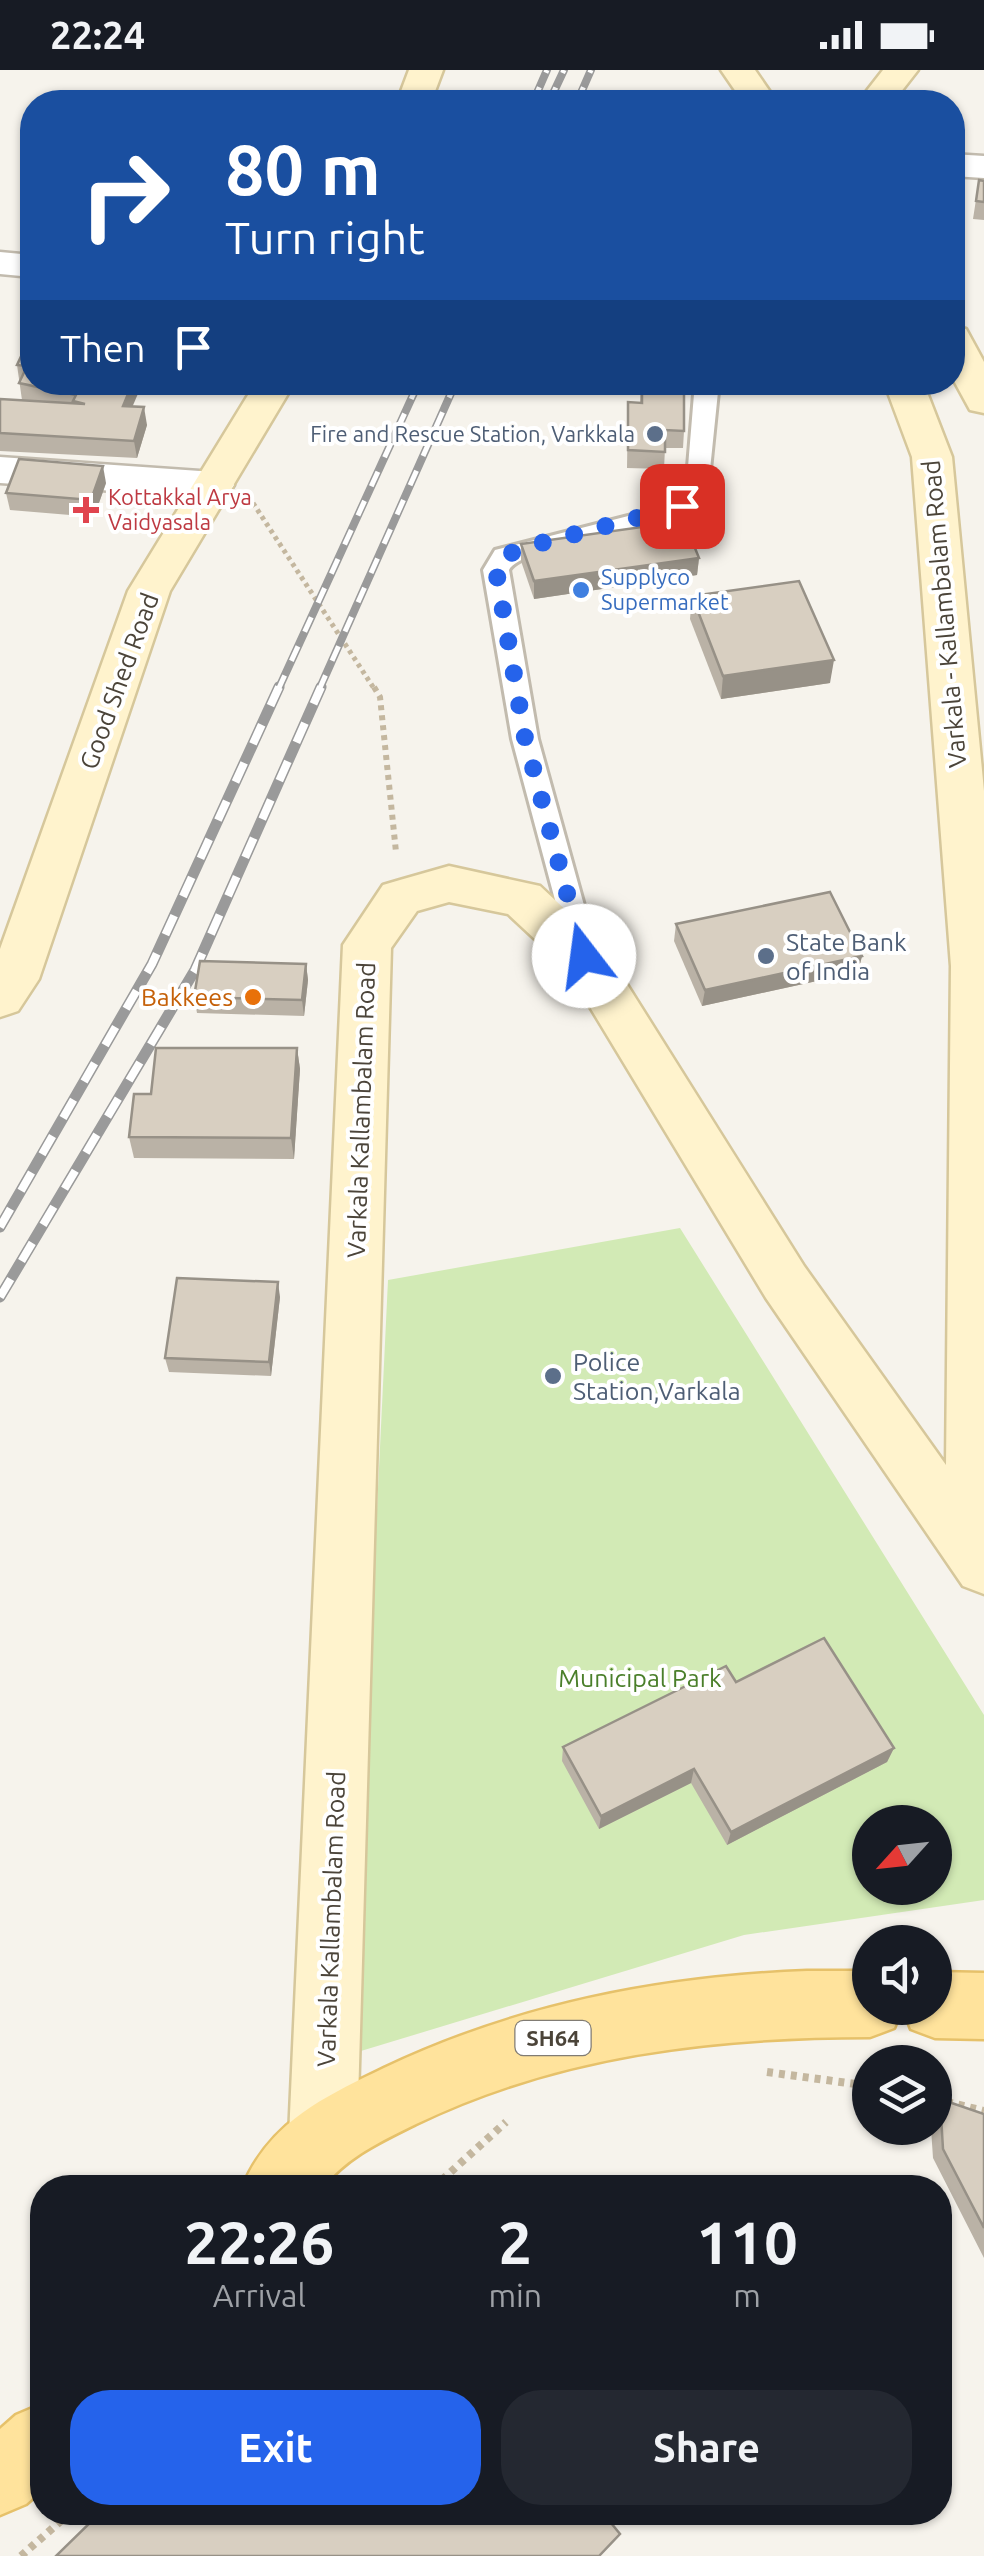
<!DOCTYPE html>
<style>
body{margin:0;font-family:Ubuntu,sans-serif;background:#242831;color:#f1f3f6;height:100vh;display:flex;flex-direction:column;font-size:38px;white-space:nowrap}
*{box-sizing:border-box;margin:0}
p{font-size:32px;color:#9ea1a6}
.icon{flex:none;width:55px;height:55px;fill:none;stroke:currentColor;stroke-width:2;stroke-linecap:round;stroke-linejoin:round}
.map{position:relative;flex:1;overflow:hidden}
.drawer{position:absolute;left:30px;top:2105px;width:922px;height:350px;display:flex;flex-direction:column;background:#171b24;border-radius:40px;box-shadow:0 2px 8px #0004}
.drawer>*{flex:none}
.banner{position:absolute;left:20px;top:20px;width:945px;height:305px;border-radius:40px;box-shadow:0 2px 8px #0004;background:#1a4fa0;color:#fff;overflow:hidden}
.needle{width:65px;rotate:243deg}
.fabs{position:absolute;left:852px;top:1735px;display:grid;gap:20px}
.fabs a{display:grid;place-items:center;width:100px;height:100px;border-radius:50%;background:#171b24;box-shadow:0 2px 8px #0004;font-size:50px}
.pin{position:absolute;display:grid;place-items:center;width:85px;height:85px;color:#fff;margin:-42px;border-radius:20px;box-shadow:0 5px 15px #0006}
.me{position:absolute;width:110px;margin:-55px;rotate:345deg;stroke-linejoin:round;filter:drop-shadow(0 0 8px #0008)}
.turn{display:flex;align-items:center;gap:35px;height:210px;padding:0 40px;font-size:45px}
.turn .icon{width:130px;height:130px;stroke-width:2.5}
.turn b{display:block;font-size:70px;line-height:85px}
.then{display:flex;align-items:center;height:95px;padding:0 40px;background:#0003;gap:20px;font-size:38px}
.eta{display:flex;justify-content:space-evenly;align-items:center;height:170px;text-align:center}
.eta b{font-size:60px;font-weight:600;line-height:70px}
.cta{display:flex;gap:20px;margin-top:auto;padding:20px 40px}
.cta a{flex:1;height:115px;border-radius:40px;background:#2563eb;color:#fff;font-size:40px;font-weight:600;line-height:115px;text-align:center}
.cta a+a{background:#242831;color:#f1f3f6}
.status{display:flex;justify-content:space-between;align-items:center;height:70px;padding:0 50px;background:#171b24;direction:ltr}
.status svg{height:28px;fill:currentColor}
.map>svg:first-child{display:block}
.green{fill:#d2eab5;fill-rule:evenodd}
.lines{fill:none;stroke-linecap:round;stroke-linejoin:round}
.lane-casing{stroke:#c2bbae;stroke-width:6}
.street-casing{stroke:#c2bbae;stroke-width:5}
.secondary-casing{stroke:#d6c79b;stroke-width:5}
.primary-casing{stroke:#e6c16a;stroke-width:5}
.path-far2{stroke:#c4b79f;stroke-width:5;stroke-dasharray:4 4;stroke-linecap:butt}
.path-far1{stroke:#c4b79f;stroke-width:6;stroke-dasharray:5 5;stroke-linecap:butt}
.path{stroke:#c4b79f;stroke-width:8;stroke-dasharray:6 6;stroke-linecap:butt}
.lane{fill:#fff;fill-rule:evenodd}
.street{fill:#fff;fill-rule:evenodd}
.secondary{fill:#fff3cd;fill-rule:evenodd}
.primary{fill:#ffe39c;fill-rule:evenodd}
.rail-far1-casing{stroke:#9a9a9a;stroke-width:8}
.rail-casing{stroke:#9a9a9a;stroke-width:11}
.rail-far1{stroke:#fff;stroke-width:5;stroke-dasharray:16;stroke-linecap:butt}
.rail{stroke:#fff;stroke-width:8;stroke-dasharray:21;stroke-linecap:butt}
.wall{fill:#bab2a6}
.shaded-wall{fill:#979187}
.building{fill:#d8cfc1;stroke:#979187;stroke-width:2.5}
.route{stroke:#2563eb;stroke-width:18;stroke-dasharray:0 32.4}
.service-dot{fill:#5c6f8a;stroke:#fff;stroke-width:4}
.health-dot{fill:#e0444e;stroke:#fff;stroke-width:4}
.shop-dot{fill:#3f7fe0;stroke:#fff;stroke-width:4}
.food-dot{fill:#e8710a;stroke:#fff;stroke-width:4}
.labels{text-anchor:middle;stroke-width:8;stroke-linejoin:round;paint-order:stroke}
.far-service-label{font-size:22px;fill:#4e5e75;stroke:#fff;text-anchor:end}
.far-health-label{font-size:22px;fill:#be3a42;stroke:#fff;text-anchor:start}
.far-shop-label{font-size:22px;fill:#366cbe;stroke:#fff;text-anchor:start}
.shield{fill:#fff;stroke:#817c74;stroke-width:2.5}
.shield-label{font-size:22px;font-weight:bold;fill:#4b4439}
.street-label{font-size:25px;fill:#4b4439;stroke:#fff}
.service-label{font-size:25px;fill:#4e5e75;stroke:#fff;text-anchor:start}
.food-label{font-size:25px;fill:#c56008;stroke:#fff;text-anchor:end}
.park-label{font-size:25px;fill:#4a7f2a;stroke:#fff}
</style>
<div class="status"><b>22:24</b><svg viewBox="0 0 49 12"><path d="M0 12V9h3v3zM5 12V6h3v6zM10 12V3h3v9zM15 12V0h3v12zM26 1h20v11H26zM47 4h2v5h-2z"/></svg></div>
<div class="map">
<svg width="984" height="2486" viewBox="0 0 984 2486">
<rect width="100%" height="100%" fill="#f6f3ec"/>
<path class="green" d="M680,1158L984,1645V1830L744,1865L351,1984L388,1210ZM870,1752H935V1818H870Z"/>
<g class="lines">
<defs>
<path id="lane" d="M695,312H719L707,429C666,460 523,474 509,500L538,669L598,886L594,894H574L570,886L512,669L483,500L495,480L640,443L686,421Z"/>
<g id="street">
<polygon points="952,84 984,86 984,108 952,106"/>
<polygon points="0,182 32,185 32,207 0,204"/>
<polygon points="0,387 214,402 228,406 234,415 228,424 214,428 0,413"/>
</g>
<g id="secondary">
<polygon points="409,0 443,0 431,32 397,32"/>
<polygon points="721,0 755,0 777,32 743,32"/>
<polygon points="883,0 918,0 893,32 858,32"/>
<polygon points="952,256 966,259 984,292 984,343 970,340 952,307"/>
<polygon points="256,312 295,312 170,521 39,909 18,941 0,947 0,879 128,521"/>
<polygon points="884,312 923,312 952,387 984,721 984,1524 963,1516 766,1228 567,899 508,844 449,832 417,841 391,878 357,2066 347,2090 323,2100 299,2090 289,2066 343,875 383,815 400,810 449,796 540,816 601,873 804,1196 946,1395 951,896 912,387"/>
</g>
<g id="primary">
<path d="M807,1901H870V1938H902L894,1958L870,1967C713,1967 559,1985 416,2054C380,2072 348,2086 322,2118H242C269,2052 324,2027 384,1998C519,1934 659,1907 807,1901Z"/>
<polygon points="935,1902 984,1903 984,1969 935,1968 911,1959 903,1938 935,1938"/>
<polygon points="42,2334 42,2420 26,2434 0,2445 0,2359 16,2345"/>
</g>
</defs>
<use href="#lane" class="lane-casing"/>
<use href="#street" class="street-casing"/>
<use href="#secondary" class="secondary-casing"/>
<use href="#primary" class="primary-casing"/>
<polyline class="path-far2" points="253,433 375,620"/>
<polyline class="path-far1" points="374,617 380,627 396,782"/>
<g class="path">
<polyline points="767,2002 870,2016"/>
<polyline points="935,2029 984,2041"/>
<polyline points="433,2118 506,2052"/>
<polyline points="21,2486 71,2442"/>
</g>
<use href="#lane" class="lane"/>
<use href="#street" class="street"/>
<use href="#secondary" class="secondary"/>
<use href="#primary" class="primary"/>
<defs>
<g id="rail-far1">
<polyline points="533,32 547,0"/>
<polyline points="549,32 564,0"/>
<polyline points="577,32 591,0"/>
<polyline points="278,620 419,312"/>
<polyline points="319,620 456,312"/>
</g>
<g id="rail">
<polyline points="0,1157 152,894 279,617"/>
<polyline points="0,1227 195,900 321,617"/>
</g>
</defs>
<use href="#rail-far1" class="rail-far1-casing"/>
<use href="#rail" class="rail-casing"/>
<use href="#rail-far1" class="rail-far1"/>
<use href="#rail" class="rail"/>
</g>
<g class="wall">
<polygon points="979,110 984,111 984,150 973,149"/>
<polygon points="32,263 133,337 147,355 137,388 0,381 0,329 22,330 17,295"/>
<polygon points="641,312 684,312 684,361 683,378 665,378 664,399 627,398 628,332 640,333"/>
<polygon points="106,413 94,447 10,440 6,423"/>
<polygon points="521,474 699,488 697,505 534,529 521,491"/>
<polygon points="692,526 830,613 721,629 690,549"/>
<polygon points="676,854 862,886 858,902 702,936 674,871"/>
<polygon points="306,894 308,910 304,946 197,943 194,927"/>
<polygon points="297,978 300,999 294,1089 134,1088 129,1067 151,1024"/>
<polygon points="280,1227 271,1306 169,1302 165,1288"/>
<polygon points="736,1612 894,1678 887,1692 727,1775 691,1713 599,1759 562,1691 563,1677"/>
<polygon points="940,2029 984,2044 984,2188 933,2088 931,2058 935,2058 935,2035"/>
</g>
<g class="shaded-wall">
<polygon points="133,312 143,312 125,354 123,336"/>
<polygon points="144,337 147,355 137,388 134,371"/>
<polygon points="103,396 106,413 94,447 91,430"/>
<polygon points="699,488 697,505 534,529 534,511"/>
<polygon points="834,590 830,613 721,629 723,606"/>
<polygon points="862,886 858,902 702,936 705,920"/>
<polygon points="306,894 308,910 304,946 302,930"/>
<polygon points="297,978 300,999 294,1089 291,1068"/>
<polygon points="278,1212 280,1227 271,1306 269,1292"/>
<polygon points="894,1678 887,1692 727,1775 731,1762"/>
<polygon points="694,1699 691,1713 599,1759 601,1746"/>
</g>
<g class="building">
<polygon points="979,110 984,111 984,132 976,131"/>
<polygon points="32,263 32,312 133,312 123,336 144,337 134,371 0,363 0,329 85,334 73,331 76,325 19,313 27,296 17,295"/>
<polygon points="642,312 684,312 684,361 665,360 665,382 628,380 628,332 642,333"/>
<polygon points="19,389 103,396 91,430 6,423"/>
<polygon points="684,451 699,488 534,511 521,474"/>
<polygon points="799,511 834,590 723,606 692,526"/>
<polygon points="830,822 862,886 705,920 676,854"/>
<polygon points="200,891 306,894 302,930 194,927"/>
<polygon points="156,978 297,978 291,1068 129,1067 134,1024 151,1024"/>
<polygon points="177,1208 278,1212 269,1292 165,1288"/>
<polygon points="824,1568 894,1678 731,1762 694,1699 601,1746 563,1677 726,1596 736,1612"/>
<polygon points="940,2029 984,2044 984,2158 943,2079"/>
<polygon points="101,2442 602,2442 620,2464 599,2486 56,2486"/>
</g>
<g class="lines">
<polyline class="route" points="584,886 525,668 496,500 504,486 526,477 682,436"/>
</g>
<g class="service-dot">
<circle cx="655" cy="364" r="10"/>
<circle cx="766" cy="886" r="10"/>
<circle cx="553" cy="1306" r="10"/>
</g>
<path class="health-dot" d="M81 425h10v10h10v10h-10v10h-10v-10h-10v-10h10z"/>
<circle class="shop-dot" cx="581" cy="520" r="10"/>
<circle class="food-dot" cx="253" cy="927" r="10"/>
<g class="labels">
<g class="far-service-label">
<text x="635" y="372">Fire and Rescue Station, Varkkala</text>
</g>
<g class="far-health-label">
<text x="108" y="435">Kottakkal Arya<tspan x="108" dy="25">Vaidyasala</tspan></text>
</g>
<g class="far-shop-label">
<text x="601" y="515">Supplyco<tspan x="601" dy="25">Supermarket</tspan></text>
</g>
<rect class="shield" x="515.5" y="1951" width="75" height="34" rx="8"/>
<g class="shield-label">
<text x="553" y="1976">SH64</text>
</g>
<g class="street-label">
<text transform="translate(944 544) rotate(-95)" y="9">Varkala - Kallambalam Road</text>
<text transform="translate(119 611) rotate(-70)" y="9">Good Shed Road</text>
<text transform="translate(361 1040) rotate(-88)" y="9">Varkala Kallambalam Road</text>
<text transform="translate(331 1849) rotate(-88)" y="9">Varkala Kallambalam Road</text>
</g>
<g class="service-label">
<text x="786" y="881">State Bank<tspan x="786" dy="29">of India</tspan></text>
<text x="573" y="1301">Police<tspan x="573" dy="29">Station,Varkala</tspan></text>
</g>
<g class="food-label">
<text x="233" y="936">Bakkees</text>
</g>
<g class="park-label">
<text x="640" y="1617">Municipal Park</text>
</g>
</g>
</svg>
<div class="fabs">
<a><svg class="needle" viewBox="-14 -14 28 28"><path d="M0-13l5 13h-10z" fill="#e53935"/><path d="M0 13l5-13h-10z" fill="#9ea1a6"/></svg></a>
<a><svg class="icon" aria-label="sound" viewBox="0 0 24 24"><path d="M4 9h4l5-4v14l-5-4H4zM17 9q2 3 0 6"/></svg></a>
<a><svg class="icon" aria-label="layers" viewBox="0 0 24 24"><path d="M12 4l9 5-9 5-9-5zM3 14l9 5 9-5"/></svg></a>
</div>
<div class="pin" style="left:682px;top:436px;background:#d93025"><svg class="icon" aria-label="arrive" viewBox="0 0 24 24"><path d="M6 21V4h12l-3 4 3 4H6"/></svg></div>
<svg class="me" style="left:584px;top:886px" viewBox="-20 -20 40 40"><circle r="19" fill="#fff"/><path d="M0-13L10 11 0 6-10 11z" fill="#2563eb"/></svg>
<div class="banner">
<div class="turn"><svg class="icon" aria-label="right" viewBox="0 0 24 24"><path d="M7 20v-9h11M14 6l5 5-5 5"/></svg><div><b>80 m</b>Turn right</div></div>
<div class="then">Then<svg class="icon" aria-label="arrive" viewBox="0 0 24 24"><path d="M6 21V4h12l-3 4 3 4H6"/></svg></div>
</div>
<section class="drawer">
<div class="eta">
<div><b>22:26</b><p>Arrival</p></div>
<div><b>2</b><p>min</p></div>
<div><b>110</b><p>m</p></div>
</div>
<div class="cta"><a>Exit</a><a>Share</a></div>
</section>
</div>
